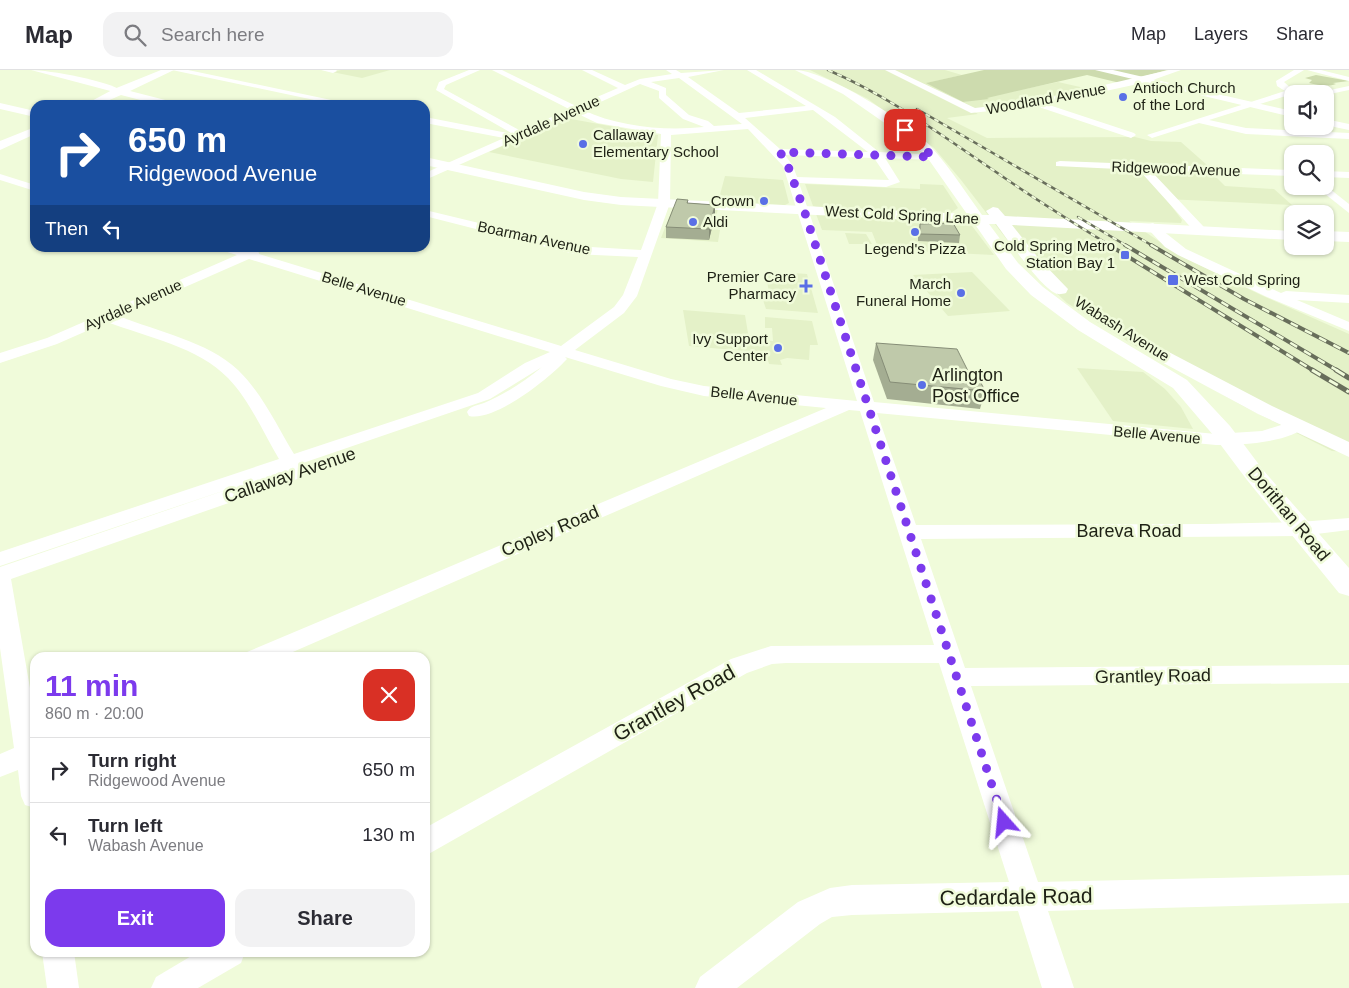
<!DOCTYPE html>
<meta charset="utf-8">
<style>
body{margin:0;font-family:Arial,sans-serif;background:#f2f2f3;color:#2b2b33;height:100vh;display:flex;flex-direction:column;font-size:19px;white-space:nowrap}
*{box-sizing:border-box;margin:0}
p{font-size:16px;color:#7c7c81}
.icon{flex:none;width:28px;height:28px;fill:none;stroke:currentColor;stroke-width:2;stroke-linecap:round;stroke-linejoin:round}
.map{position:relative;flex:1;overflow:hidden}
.side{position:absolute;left:30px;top:582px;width:400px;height:305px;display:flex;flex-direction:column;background:#fff;border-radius:15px;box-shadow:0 1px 4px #0004}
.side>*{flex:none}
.banner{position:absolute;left:30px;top:30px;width:400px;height:152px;border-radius:15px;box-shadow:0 1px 4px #0004;background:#1a4fa0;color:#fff;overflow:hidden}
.fabs{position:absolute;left:1284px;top:15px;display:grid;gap:10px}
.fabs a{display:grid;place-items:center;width:50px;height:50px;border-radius:10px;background:#fff;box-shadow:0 1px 4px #0004;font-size:25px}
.pin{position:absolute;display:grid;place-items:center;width:42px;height:42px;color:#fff;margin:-21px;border-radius:10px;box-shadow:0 2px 8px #0006}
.me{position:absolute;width:55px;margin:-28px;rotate:342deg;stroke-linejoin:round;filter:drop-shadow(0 0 4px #0008)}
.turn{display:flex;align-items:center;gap:18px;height:105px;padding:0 15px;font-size:22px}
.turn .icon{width:65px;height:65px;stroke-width:2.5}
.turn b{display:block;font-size:35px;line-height:42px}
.then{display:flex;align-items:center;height:48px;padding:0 15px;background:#0003;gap:10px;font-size:19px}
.round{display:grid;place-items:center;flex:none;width:52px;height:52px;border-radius:15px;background:#f2f2f3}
.head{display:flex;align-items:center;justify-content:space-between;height:85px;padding:0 15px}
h1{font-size:30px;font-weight:800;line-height:38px;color:#7c3aed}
.primary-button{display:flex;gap:10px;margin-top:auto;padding:10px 15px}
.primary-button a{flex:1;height:58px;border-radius:15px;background:#7c3aed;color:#fff;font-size:20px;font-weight:800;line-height:58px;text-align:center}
.primary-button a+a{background:#f2f2f3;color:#2b2b33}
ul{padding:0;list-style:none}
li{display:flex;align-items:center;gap:15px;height:65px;padding:0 15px;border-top:1px solid #e1e1e2}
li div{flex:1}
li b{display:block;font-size:19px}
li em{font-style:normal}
header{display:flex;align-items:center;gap:30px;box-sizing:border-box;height:70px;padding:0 25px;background:#fff;border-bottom:1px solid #e1e1e2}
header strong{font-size:24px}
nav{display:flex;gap:28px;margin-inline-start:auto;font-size:18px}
.search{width:350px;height:45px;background:#f2f2f3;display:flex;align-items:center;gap:12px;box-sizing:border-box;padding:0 18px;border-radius:15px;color:#7c7c81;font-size:19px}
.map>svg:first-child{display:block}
.built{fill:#e4f1c8}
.green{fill:#cddbae}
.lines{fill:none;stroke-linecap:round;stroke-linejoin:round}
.minor{fill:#fff;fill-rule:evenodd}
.major{fill:#fff;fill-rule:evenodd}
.rail-far2-casing{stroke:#686e5b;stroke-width:2.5}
.rail-far1-casing{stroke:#686e5b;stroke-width:4}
.rail-casing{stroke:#686e5b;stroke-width:5}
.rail-far2{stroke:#f0fbda;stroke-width:2;stroke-dasharray:5;stroke-linecap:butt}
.rail-far1{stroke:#f0fbda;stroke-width:2.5;stroke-dasharray:8;stroke-linecap:butt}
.rail{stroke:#f0fbda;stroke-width:3;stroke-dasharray:10;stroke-linecap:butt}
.wall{fill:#a4ad92}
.shaded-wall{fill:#868d77}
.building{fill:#bfc9aa;stroke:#868d77}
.route{stroke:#7c3aed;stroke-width:9;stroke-dasharray:0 16.2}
.poi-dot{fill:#5a6fe6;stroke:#f0fbda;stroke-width:2}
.labels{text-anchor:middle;stroke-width:5;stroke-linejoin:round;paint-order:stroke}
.far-poi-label{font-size:15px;fill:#1e2115;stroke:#f0fbda;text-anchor:end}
.far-street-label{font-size:15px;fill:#1e2115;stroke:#f0fbda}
.poi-label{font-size:18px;fill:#1e2115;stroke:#f0fbda;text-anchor:start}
.street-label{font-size:18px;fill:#1e2115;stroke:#f0fbda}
.near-street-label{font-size:21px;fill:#1e2115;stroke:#f0fbda}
</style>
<header>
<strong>Map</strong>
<div class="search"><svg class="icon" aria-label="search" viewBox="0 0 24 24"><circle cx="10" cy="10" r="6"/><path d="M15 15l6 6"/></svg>Search here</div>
<nav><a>Map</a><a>Layers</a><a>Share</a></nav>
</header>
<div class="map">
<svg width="1349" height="918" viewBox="0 0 1349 918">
<rect width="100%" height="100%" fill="#f0fbda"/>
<g class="built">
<polygon points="341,0 390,0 362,8 332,2"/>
<polygon points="810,0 945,0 962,5 927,13 963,32 1058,12 1089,19 973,41 978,44 947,48 987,68 1135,67 1151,71 1181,72 1207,95 1207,98 1225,116 1274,119 1292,135 1166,129 1182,150 1181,153 1129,151 1181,186 1261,225 1349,264 1349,382 1332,381 1243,336 1130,273 1067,233 1025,193 961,110 934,78 868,29"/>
<polygon points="566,48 658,65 653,112 621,109 489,82"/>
<polygon points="725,106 783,110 789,133 785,135 718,132"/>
<polygon points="805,114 920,119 920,114 943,115 958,138 949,144 816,137 813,136"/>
<polygon points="673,137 718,139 713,159 720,160 718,172 661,168"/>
<polygon points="816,144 969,152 994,185 912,181 914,186 881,185 872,162 822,160"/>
<polygon points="845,163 866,164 872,174 849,174"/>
<polygon points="765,201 807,204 818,243 766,239 762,227 770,227"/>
<polygon points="972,202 1010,241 948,246 913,205"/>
<polygon points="683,240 745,245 749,269 773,271 772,258 765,258 765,247 812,251 818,275 810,275 809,290 787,288 780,290 782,295 769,294 766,283 689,276"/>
<polygon points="1077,298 1143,302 1165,319 1181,337 1193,359 1113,351"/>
</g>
<g class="green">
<polygon points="984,0 1167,0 1120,13 1087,5 987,28 989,29 963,32 926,13"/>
<path d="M1316,5L1349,11L1333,13L1336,14C1328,17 1318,15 1309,13L1312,10L1305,8Z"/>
</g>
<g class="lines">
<g class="minor">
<path d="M31,0C49,0 109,11 122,21L118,23Z"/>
<polygon points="172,0 188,0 355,35 338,35"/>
<polygon points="321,0 336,0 337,1 333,3"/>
<path d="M469,0H480L446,15L444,19L521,61L569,39L492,0H502L576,36L618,18L582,0H592L625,15L640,9L672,4L666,0H676L681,3L724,0L688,7L739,43L806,36L747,0H756L835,47L879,82L937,85V89L933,90L885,88L900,112L886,117L799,113L874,332L1216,364L1262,361L1297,350L1303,351L1306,355C1293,373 1237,375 1216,375L877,343L916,455L1209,454L1300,452L1349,448V460L1300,466L921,469L965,598L1349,595V613L971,616L1038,812L1349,805V833L1048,841L1074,918H1042L1018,841L852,845L832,847L820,854L737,918H695L700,907L798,832L830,818L852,815L1009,812L939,593H786L772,594L747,603L425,786V758L731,589L771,576L934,575L860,341L849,340L279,588H244L247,582L826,338L704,326L661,316L565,287L567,289L564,292C547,310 494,352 469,346L467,342C470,336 478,335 484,333C505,324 524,312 542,297L490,329L300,394L305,403L303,407L11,509L35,647V738L25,735L21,726L18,700L0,707V684L14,678L0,578V497L285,400L0,496V482L279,389C263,362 250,331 228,308C198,277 147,267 107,252L57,274L0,293V283L47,268L237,185L224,181L222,178L258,179L259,184L561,276L614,237L623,225L638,187L574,184L425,146V140L574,176L641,180L658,133L661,64L597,53L576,43L425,110V103L504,68L425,53V47L513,64L436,20L439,12ZM679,8L742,54L714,56L708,51L689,45L666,25V18L651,12ZM640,14L659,21V28L683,49L704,57C665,61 619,57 583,40ZM813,40L868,82L780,79L745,48ZM748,59L783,96L857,331L704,316L671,309L575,280L624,243L637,226L670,133L671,65ZM785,85L874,88L889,110L797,107L793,96ZM249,189L550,282L525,293L478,323L294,384C277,356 262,323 238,300C207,271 158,262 119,246Z"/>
<polygon points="885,0 895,0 975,38 1035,31 1169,0 1181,0 1147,12 1046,34 1134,63 1136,65 1131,68 1036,36 971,43"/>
<polygon points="1294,0 1304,0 1284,12 1293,20 1330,20 1349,16 1349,20 1330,24 1292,24 1209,50 1246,58 1349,63 1349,69 1246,64 1199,53 1152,68 1147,65 1285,21 1277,16 1276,11"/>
<polygon points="1307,0 1321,0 1349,7 1349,11"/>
<polygon points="0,33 35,41 35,47 0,39"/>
<polygon points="1060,91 1292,100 1292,106 1151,101 1203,156 1205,159 1199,163 1195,162 1139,100 1056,96 1056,92"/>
<polygon points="1325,101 1349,102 1349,108 1325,107"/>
<polygon points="0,104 35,115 35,121 0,110"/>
<polygon points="1325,115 1349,134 1349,143 1315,116"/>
<polygon points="1153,153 1186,179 1281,223 1286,221 1349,225 1349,233 1297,230 1349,252 1349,261 1267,227 1178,185 1165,177 1149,160 1149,154"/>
<polygon points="42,882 74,882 79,918 47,918"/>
<polygon points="198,882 245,882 241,893 198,918 151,918 156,907"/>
</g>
<g class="major">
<polygon points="161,0 174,0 130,21 177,33 178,35 160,35 121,25 98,35 84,35 114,19"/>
<path d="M795,0C824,0 898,47 921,67C945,89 963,119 982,145H989L986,141L993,137L998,138L1005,146L1292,161V170L1012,155L1040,190L1068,219L1066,223C1062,224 1058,225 1055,223C1039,215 1008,170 996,154H989L1018,193L1043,217L1090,252L1187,310L1230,356L1263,400L1349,498V526L1339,523L1247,410L1214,366L1173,318L1078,260L1031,225L1006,199L974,153L621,135L584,130L425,95V87L584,122L621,127L967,144L929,90L912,72L843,24Z"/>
<polygon points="1095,0 1113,0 1292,41 1292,47"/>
<polygon points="1325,49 1349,54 1349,60 1325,55"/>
<polygon points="35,57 35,64 0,80 0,71"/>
<polygon points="1325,161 1349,162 1349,172 1325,171"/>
<polygon points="1163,279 1272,336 1349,372 1349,387 1258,344 1156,289 1153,285 1156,281"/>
</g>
<defs>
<g id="rail-far2">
<path d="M828,0C889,26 941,65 996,102C1033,128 1072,152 1111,176"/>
<polyline points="917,39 1153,176"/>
<polyline points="1078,147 1127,176"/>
</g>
<g id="rail-far1">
<polyline points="1109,175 1314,301"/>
<polyline points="1125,175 1338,301"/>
<polyline points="1151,175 1244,229 1349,283"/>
</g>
<g id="rail">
<polyline points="1312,300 1349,322"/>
<polyline points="1336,300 1349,308"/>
</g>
</defs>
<use href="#rail-far2" class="rail-far2-casing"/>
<use href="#rail-far1" class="rail-far1-casing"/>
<use href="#rail" class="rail-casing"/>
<use href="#rail-far2" class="rail-far2"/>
<use href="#rail-far1" class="rail-far1"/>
<use href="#rail" class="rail"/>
</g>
<g class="wall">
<polygon points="688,130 688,133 715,135 715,145 709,170 666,168 666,157"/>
<polygon points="920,154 960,165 959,173 918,171 918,161"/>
<polygon points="876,273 970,305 985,321 980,339 887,329 873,290"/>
</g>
<polygon class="shaded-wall" points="715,135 715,145 709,170 709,159"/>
<g class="building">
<polygon points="677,129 688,130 687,133 715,135 709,159 666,157"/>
<polygon points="953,153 960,165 920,164 920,154"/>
<polygon points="876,273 957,279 970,305 977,305 985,321 890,312"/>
</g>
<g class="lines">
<polyline class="route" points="905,60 933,87 780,82 788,96 804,140 1004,752"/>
</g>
<g class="poi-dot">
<circle cx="1123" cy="27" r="5"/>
<circle cx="583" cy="74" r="5"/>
<circle cx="764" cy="131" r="5"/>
<circle cx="693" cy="152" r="5"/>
<circle cx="915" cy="162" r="5"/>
<rect x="1120" y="180" width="10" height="10" rx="2.5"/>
<rect x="1167" y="204" width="12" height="12" rx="2.5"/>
<path d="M803.5 208.5h5v5h5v5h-5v5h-5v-5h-5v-5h5z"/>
<circle cx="961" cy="223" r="5"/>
<circle cx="778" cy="278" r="5"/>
<circle cx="922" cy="315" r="5"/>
</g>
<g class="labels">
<g class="far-poi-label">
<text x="1133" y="23" text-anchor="start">Antioch Church<tspan x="1133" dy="17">of the Lord</tspan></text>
<text x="593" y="70" text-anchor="start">Callaway<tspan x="593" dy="17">Elementary School</tspan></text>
<text x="754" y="136">Crown</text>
<text x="703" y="157" text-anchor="start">Aldi</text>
<text x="1115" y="181">Cold Spring Metro<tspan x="1115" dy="17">Station Bay 1</tspan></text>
<text x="915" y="184" text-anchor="middle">Legend's Pizza</text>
<text x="796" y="212">Premier Care<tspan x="796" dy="17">Pharmacy</tspan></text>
<text x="1184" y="215" text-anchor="start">West Cold Spring</text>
<text x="951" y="219">March<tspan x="951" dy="17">Funeral Home</tspan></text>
<text x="768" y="274">Ivy Support<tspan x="768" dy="17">Center</tspan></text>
</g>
<g class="far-street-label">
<text transform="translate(1046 29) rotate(-10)" y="5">Woodland Avenue</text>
<text transform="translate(551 51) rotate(-24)" y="5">Ayrdale Avenue</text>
<text transform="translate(1176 99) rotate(2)" y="5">Ridgewood Avenue</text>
<text transform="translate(902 145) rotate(3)" y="5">West Cold Spring Lane</text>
<text transform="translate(534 168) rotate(12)" y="5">Boarman Avenue</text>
<text transform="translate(364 219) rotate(17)" y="5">Belle Avenue</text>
<text transform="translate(133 235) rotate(-24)" y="5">Ayrdale Avenue</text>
<text transform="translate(1122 259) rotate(32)" y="5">Wabash Avenue</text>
<text transform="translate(754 326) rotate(6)" y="5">Belle Avenue</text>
<text transform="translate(1157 365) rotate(5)" y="5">Belle Avenue</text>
</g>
<g class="poi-label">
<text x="932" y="311">Arlington<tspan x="932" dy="21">Post Office</tspan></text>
</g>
<g class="street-label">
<text transform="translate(290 405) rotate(-19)" y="6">Callaway Avenue</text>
<text transform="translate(1289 444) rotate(50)" y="6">Dorithan Road</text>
<text transform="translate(550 461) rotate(-23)" y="6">Copley Road</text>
<text x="1129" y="467">Bareva Road</text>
<text transform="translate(1153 606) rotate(-1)" y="6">Grantley Road</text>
</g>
<g class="near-street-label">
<text transform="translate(674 633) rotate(-29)" y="7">Grantley Road</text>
<text transform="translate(1016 827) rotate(-1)" y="7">Cedardale Road</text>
</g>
</g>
</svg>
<div class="fabs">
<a><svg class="icon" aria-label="sound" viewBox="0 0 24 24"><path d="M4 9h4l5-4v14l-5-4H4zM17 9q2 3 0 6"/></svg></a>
<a><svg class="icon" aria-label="search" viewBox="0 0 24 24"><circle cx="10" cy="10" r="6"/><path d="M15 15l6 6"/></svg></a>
<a><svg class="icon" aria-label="layers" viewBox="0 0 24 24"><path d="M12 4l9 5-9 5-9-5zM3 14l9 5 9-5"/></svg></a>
</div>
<div class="pin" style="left:905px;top:60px;background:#d93025"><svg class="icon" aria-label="arrive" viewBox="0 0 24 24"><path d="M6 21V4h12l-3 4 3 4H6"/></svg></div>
<svg class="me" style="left:1004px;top:752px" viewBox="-20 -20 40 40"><path d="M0-17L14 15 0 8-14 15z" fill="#7c3aed" stroke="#fff" stroke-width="4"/></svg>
<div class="banner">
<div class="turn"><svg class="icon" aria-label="right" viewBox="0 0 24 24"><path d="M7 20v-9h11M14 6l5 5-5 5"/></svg><div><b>650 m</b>Ridgewood Avenue</div></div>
<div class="then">Then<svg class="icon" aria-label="left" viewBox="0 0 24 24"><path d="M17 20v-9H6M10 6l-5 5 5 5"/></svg></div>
</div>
<section class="side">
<div class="head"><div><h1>11 min</h1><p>860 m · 20:00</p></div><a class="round" style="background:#d93025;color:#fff"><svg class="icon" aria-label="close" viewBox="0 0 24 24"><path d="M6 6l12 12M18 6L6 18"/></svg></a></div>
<ul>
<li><svg class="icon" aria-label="right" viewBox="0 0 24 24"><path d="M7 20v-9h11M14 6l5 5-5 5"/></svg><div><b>Turn right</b><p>Ridgewood Avenue</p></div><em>650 m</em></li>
<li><svg class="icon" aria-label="left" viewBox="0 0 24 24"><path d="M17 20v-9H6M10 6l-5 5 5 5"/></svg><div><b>Turn left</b><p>Wabash Avenue</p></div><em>130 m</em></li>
</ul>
<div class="primary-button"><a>Exit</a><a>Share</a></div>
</section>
</div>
